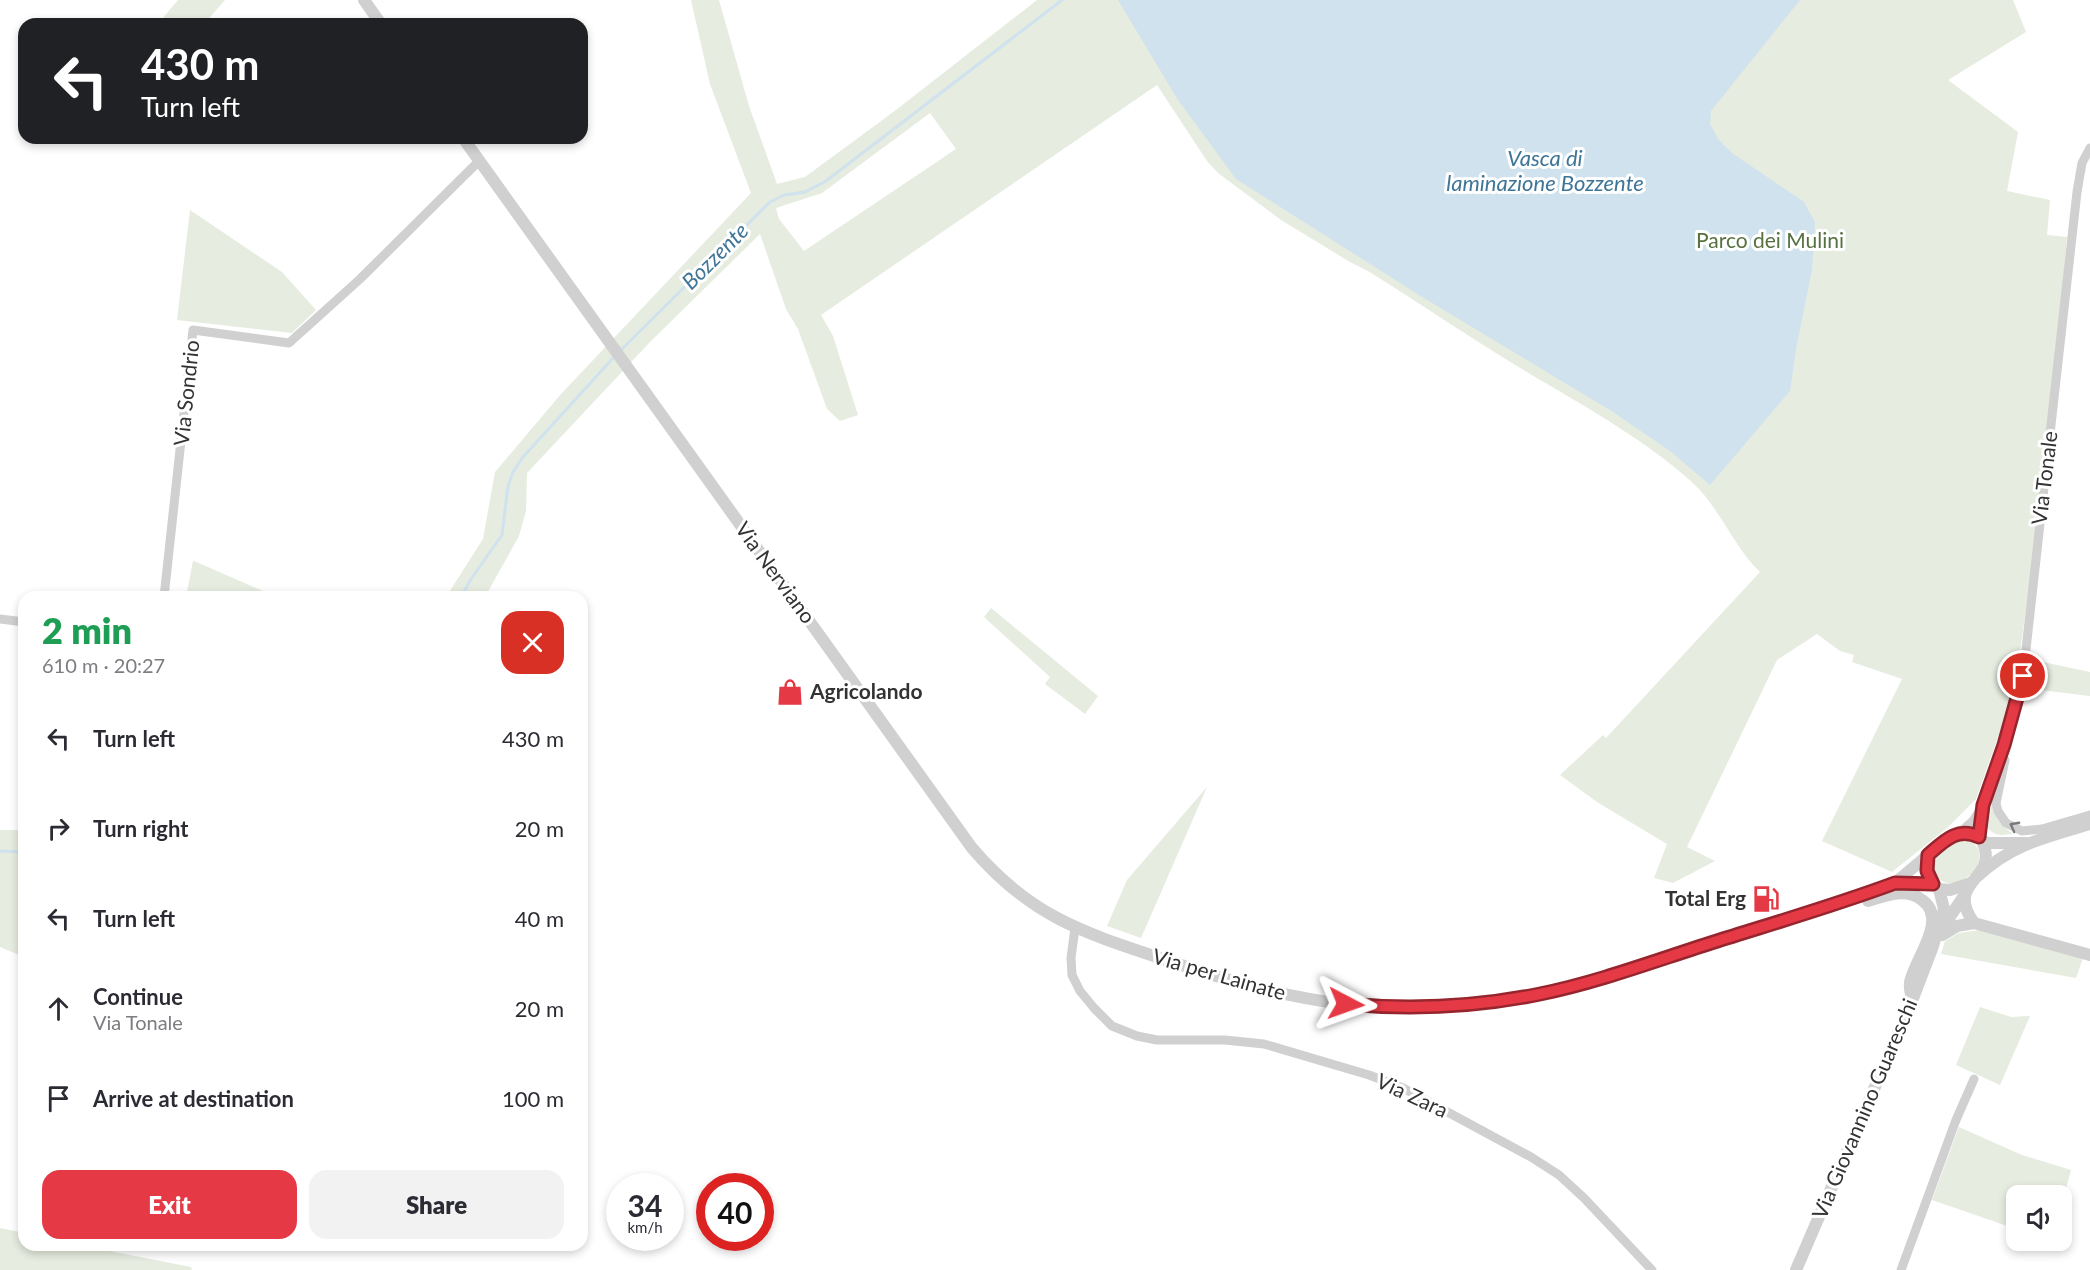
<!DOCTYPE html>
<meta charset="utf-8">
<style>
body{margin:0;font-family:Lato,sans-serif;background:#f2f2f3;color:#2b2b33;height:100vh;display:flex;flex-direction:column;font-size:22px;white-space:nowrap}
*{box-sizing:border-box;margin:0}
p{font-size:20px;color:#7c7c81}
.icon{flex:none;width:33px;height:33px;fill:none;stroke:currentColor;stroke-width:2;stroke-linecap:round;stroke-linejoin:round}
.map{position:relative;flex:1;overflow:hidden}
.panel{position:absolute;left:18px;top:591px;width:570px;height:660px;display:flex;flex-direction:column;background:#fff;border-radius:18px;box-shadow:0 3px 9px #0003}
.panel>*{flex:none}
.hud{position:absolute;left:18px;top:18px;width:570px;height:126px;border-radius:18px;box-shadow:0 3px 9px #0003;background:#202124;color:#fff;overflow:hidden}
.controls{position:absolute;left:2006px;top:1185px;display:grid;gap:12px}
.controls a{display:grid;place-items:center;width:66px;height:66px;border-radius:12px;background:#fff;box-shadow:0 3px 9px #0003;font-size:30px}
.speed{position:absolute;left:606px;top:1173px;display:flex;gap:12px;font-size:30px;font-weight:700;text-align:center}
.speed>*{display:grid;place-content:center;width:78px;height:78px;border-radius:50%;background:#fff;box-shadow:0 3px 9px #0003;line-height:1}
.speed small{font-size:15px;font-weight:400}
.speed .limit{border:9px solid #d22;background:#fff;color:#111}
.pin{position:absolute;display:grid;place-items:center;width:51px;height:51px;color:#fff;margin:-26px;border:3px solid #fff;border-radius:50%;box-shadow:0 2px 6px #0007}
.me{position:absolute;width:66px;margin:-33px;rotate:94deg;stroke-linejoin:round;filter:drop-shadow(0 0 4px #0008)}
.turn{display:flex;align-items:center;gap:21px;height:126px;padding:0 24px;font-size:27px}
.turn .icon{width:78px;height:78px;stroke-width:2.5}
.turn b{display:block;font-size:42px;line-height:51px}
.round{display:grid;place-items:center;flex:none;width:63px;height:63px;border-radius:18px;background:#f2f2f3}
.overview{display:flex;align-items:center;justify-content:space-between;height:102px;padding:0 24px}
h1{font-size:36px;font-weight:800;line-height:45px;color:#1e9e55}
.cta{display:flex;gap:12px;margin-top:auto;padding:12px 24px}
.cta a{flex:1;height:69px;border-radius:18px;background:#e63946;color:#fff;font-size:24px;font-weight:800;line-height:69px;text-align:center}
.cta a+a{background:#f2f2f3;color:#2b2b33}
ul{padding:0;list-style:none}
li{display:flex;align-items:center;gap:18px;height:90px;padding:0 24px}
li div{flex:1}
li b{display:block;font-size:22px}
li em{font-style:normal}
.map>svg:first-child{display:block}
.green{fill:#e6ecdf;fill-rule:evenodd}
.water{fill:#cfe2ee}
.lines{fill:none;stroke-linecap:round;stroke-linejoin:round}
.stream{stroke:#cfe2ee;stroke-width:3}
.minor{stroke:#d0d0d0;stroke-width:9}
.tertiary{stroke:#d0d0d0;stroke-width:12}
.oneway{stroke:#7a7a7a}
.route-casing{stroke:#96252e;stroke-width:15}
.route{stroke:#e63946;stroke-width:10}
.labels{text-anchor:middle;stroke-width:6;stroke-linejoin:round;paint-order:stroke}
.park-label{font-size:21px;fill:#56703f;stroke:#fff}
.street-label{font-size:21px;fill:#333;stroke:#fff}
.poi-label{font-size:21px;font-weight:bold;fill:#333;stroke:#fff;text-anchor:start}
.water-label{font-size:22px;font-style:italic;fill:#3f7597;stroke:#fff}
</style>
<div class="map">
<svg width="2090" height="1270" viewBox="0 0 2090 1270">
<rect width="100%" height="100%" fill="#fff"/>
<g class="green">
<polygon points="178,0 225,0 204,24 158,24"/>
<path d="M691,0H719L749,106L777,184L805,177L896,110L1037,0H2013L2026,32L1948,80L2018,132L2007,191L2050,200L2047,235L2067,237C2055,381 2038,524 2018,667L2038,661L2090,672V696L2016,687L1976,799L1947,828L1892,872L1822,841L1902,679L1852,662L1854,655L1840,651L1817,634L1777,660L1687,847L1715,861L1673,883L1654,878L1667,844L1597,802L1560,775L1603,735L1606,738L1760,572C1733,546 1720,508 1692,482C1644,439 1581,404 1525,371C1472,339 1421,304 1368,271L1350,262L1281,220L1218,173L1207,161L1157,85L821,315L833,336L858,415L840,421L827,409L798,329L786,309L760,234L650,342L527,473L526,511L519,536L485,597H446L483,539L495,472L561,394L751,193L710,84ZM930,113L956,149L804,251L779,219L776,208L822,193Z"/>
<polygon points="190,210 282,272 316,310 292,333 177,320"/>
<polygon points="193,561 194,561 277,597 186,597"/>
<polygon points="991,608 1098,696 1085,714 1045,684 1050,677 984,617"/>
<polygon points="1207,787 1141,938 1107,926 1127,880"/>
<path d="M1992,800L2003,826L2013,834C2002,835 1995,837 1988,828Z"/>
<polygon points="0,830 24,830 24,957 0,947"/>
<path d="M1967,838C1999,856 1962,893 1942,881C1924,869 1937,847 1953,841C1957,839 1963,839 1967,838Z"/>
<polygon points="1980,930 2083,958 2076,978 1941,954 1945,941 1959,933"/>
<polygon points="1980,1007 2011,1017 2030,1016 2000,1085 1956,1065"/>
<polygon points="1959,1127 2022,1155 2071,1170 2061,1208 2061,1196 2016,1196 2016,1229 1932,1200"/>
<polygon points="0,1228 24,1233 24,1245 79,1245 191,1267 192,1270 0,1270"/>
</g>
<polygon class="water" points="1118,0 1800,0 1711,111 1710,124 1718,139 1732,153 1804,202 1815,222 1812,270 1796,349 1790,391 1710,485 1670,451 1613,412 1419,295 1236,179 1178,100"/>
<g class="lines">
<g class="stream">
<polyline points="619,352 770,202 784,195 805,192 826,181 1062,0"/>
<polyline points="461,597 471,579 502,535 508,486 513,472 523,457 614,357"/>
<polyline points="0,851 24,852"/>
</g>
<g class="minor">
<polyline points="164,597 193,330 289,343 360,279 479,161"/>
<polyline points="0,619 24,622"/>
<polyline points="2005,760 1996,803 1998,811 2006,823 2022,831 2042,829 2090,815"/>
<polyline points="1959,833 1973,821 1982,807"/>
<polyline points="1979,837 1983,805 2004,745 2023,676 2077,192 2082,163 2090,148"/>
<polyline points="1075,928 1071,958 1072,975 1080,991 1094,1008 1112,1026 1137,1036 1157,1040 1225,1040 1264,1044 1369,1075 1403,1088 1531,1157 1559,1175 1584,1198 1652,1270"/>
<polyline points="1901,1270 1956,1120 1974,1079"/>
</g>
<g class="tertiary">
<polyline points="364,0 381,24"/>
<path d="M463,138L972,848C1030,916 1082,932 1163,959C1223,979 1282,997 1344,1004C1417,1012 1492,1007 1563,988C1604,978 1643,964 1683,952C1745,932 1808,912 1870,893L1895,883L1948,838L1963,833H1971L1987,843H2027"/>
<path d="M1978,876C2012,844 2047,837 2090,824"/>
<polyline points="1895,883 1933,884"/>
<polyline points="1939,889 1950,890 1971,883"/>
<path d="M1868,901C1886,896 1905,887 1922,900C1949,919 1915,958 1910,982C1909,987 1911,995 1912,1000"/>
<polyline points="1974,923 2090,955"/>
<path d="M1974,923C1943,880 2001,880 1982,841"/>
<polyline points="1944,930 1951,915 1964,896"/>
<polyline points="1942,935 1957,926 1974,923"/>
<polyline points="1796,1270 1912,1001 1933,946 1944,909 1939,889 1929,879 1927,871 1928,855"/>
</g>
</g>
<defs><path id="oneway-chevron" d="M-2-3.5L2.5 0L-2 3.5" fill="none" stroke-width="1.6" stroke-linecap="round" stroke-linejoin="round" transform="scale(1.5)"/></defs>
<use class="oneway" href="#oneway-chevron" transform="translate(2014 826) rotate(-152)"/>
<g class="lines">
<defs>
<path id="route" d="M1346,1004C1411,1010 1476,1007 1540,994C1599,982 1657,960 1714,942C1774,923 1836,905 1895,883L1933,884L1927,871L1928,855C1943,842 1957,826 1979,837L1983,805L2004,745L2023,676"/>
</defs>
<use href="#route" class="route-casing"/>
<use href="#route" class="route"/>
</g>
<defs>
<symbol id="shop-bare" viewBox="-9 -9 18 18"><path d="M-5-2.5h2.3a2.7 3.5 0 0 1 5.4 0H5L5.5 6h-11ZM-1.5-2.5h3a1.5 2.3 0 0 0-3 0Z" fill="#e63946" stroke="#fff" stroke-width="2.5" paint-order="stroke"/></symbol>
<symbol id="fuel-bare" viewBox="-9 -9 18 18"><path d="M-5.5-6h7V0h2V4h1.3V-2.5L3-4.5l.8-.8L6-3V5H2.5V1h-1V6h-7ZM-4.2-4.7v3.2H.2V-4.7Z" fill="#e63946" stroke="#fff" stroke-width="2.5" paint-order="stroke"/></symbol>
</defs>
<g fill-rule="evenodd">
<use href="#shop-bare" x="771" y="673" width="38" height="38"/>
<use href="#fuel-bare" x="1747" y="880" width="38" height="38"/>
</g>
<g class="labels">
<g class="park-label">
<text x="1770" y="248">Parco dei Mulini</text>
</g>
<g class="street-label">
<text transform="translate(187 393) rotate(-84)" y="7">Via Sondrio</text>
<text transform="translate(2045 478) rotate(-83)" y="7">Via Tonale</text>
<text transform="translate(775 573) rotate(54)" y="7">Via Nerviano</text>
<text transform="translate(1219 975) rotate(16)" y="7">Via per Lainate</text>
<text transform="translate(1412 1096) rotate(25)" y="7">Via Zara</text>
<text transform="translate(1865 1109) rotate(-67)" y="7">Via Giovannino Guareschi</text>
</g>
<g class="poi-label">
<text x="810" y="699">Agricolando</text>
<text x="1746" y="906" text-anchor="end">Total Erg</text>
</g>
<g class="water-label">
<text x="1545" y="166">Vasca di<tspan x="1545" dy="25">laminazione Bozzente</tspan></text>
<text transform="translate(715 256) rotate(-45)" y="8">Bozzente</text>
</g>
</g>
</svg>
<div class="controls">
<a><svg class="icon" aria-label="sound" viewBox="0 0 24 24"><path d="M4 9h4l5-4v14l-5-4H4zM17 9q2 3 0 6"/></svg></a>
</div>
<div class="speed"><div>34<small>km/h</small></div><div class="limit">40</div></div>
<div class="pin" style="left:2023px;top:676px;background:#d93025"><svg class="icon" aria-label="arrive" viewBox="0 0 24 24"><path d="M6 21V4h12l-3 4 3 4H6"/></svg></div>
<svg class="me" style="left:1346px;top:1004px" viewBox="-20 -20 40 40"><path d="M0-17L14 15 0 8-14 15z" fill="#e63946" stroke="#fff" stroke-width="4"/></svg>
<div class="hud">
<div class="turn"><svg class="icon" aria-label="left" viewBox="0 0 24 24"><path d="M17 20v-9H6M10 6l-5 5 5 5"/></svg><div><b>430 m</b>Turn left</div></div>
</div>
<section class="panel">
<div class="overview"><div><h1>2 min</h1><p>610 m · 20:27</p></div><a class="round" style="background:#d93025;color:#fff"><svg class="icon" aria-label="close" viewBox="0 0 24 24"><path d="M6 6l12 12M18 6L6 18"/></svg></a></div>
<ul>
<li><svg class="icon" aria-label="left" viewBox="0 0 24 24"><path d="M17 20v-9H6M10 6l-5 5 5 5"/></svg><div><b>Turn left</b></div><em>430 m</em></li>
<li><svg class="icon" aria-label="right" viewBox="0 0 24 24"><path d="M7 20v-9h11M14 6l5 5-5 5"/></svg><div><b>Turn right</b></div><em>20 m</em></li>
<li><svg class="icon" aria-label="left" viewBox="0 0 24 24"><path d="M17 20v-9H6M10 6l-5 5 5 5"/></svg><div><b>Turn left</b></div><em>40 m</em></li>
<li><svg class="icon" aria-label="ahead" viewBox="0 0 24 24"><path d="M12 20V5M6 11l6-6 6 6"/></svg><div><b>Continue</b><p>Via Tonale</p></div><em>20 m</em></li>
<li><svg class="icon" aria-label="arrive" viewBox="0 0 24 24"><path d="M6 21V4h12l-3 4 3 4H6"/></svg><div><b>Arrive at destination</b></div><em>100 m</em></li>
</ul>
<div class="cta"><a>Exit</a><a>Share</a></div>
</section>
</div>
